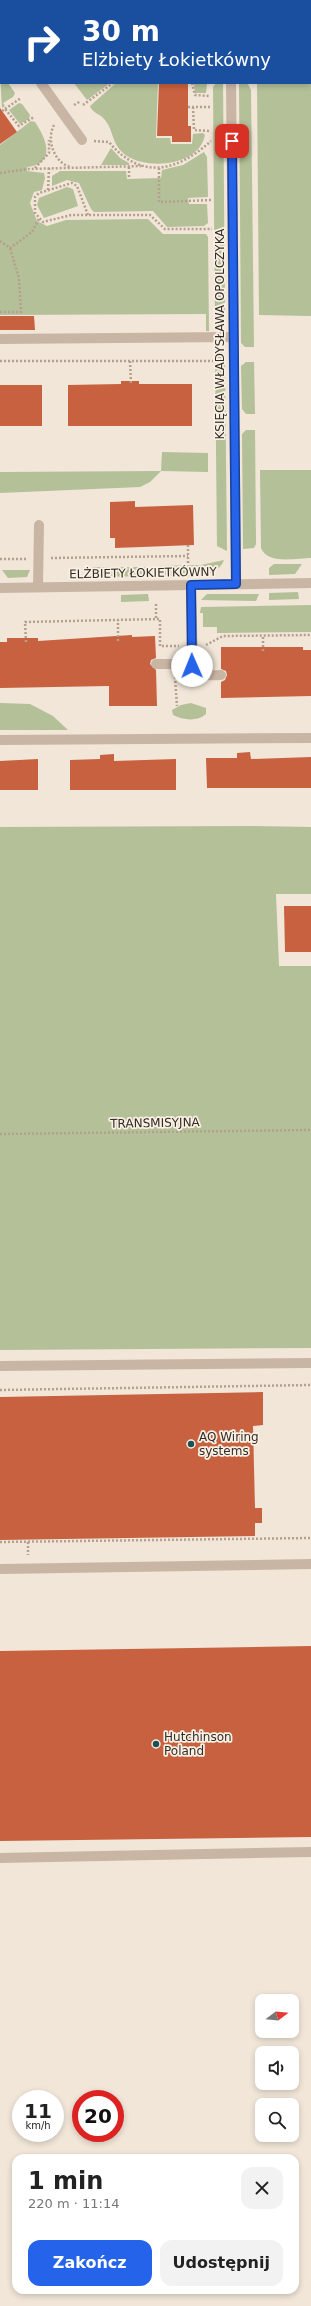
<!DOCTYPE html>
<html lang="pl">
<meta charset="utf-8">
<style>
body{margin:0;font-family:"DejaVu Sans",sans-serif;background:#f2f2f2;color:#222;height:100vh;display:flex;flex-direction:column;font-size:15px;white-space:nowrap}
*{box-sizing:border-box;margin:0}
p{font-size:13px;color:#767676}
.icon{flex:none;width:22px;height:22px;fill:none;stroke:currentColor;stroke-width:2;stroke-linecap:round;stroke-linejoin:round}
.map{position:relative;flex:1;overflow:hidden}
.panel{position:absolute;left:12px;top:2154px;width:287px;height:140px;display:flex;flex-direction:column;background:#fff;border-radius:12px;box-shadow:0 2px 6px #0003}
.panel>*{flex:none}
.top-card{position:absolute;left:0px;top:0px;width:311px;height:84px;box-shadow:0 2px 6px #0003;background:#1a4fa0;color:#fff;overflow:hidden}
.needle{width:26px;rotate:74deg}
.tools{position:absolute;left:255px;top:1994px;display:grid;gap:8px}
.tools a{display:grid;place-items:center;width:44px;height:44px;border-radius:8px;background:#fff;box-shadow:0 2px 6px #0003;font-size:20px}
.speed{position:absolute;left:12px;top:2090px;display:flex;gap:8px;font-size:20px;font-weight:700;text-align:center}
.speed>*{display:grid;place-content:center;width:52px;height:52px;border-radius:50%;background:#fff;box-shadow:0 2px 6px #0003;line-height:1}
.speed small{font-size:10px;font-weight:400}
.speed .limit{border:6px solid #d22;background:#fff;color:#111}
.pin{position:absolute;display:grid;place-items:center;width:34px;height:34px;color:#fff;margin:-17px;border-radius:8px;box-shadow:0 2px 6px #0006}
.me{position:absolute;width:44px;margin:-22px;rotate:359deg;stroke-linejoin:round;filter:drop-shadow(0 0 3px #0008)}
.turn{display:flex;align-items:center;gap:14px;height:84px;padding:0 16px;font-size:18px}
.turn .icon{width:52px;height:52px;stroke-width:2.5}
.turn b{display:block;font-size:28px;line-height:34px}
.round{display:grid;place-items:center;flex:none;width:42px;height:42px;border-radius:12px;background:#f2f2f2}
.overview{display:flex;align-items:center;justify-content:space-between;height:68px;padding:0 16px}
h1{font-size:24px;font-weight:700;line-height:30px}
.button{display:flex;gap:8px;margin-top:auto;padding:8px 16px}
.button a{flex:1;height:46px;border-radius:12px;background:#2563eb;color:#fff;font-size:16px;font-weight:700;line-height:46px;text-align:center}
.button a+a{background:#f2f2f2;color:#222}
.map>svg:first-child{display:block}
.green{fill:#b3c098}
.building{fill:#c8613f}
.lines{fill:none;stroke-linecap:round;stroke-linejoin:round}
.path{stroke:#b59f8e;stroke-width:2.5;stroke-dasharray:2 2;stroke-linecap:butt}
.minor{stroke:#c9b5a4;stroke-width:10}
.route-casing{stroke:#184099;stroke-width:10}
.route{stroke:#2563eb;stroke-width:7}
.poi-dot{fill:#1b5257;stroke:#f9f0e4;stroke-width:1.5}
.labels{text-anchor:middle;stroke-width:3.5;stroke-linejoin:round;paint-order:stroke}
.street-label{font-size:12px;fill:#352b26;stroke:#f9f0e4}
.poi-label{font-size:12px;fill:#352b26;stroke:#f9f0e4;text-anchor:start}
</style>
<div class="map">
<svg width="311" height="2306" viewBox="0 0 311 2306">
<rect width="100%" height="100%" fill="#f1e6d8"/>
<g class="green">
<polygon points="15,0 157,0 157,1 16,1"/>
<polygon points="256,0 311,0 311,316 259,315 257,83 310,83 310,1"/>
<polygon points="0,75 1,83 8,83 15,93 13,97 3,103 5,106 2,108"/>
<polygon points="74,83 110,83 87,100"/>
<path d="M116,83H158L156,138H170L171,144H192L193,134L203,133L205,135C199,166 149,170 127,156C111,145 115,133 105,120C101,114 92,113 90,106Z"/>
<polygon points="194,83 207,83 206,93 195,93"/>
<polygon points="216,83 223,83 225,314 222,325 215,329 213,87"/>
<polygon points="239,83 248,84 251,90 254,347 245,347 241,343"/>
<polygon points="19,103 22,104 30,115 29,119 20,124 9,110"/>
<path d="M31,121L35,122C46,138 57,164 27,167V171L44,173L45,178L42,190L34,192L30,203L37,221L47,226L66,220L148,219L163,234H206L208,237L209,331H206V314L0,315V145Z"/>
<polygon points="111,148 120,158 129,163 129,165 101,165"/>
<polygon points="204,152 207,157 208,197 188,198 189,204 207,204 208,223 204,226 167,227 153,211 94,212 91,209 79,183 67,180 52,186 52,176 60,171 126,171 127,179 161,178 162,170 183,165"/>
<polygon points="67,187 73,189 78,206 44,218 37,205 39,198"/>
<polygon points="215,346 222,351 225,361 227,551 217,546"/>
<polygon points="246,362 254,362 255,414 246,414 242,409 241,366"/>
<polygon points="246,430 255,430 256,544 254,548 243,549 242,434"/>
<polygon points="162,452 208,453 208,472 161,471 150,482 140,487 0,493 0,472 161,471"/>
<path d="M260,470H311V558C296,558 268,565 261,548Z"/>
<path d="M224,560C216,582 178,575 159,576V566L201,565Z"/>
<polygon points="274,564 302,564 295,574 269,575 269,568"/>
<polygon points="92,567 147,567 148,576 100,577"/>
<polygon points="2,570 30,570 27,577 8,578"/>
<polygon points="298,592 299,599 269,600 269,593"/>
<polygon points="148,594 149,601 121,602 121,595"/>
<polygon points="207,594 259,594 256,601 201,600"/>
<polygon points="311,605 311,632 217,633 217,627 203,627 203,613 200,613 201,607"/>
<polygon points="0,703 30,704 53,716 68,730 0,730"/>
<path d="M191,703L206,708V714C197,722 183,720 173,715L172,710L181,705Z"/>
<polygon points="253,826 311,827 311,894 276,894 279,966 311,966 311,1348 0,1350 0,827"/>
</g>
<g class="building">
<polygon points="159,83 188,83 188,126 191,126 191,142 172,142 172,136 157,136"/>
<polygon points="0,108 17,132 0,144"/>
<polygon points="0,316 34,316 35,330 0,330"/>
<polygon points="121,381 139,381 139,384 192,384 192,426 68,426 68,385 121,384"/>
<rect x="0" y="385" width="42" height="41"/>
<polygon points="135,501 135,507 193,505 194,545 115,548 115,538 110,538 110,502"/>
<polygon points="132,635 132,637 155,636 156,658 151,660 150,664 156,670 157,706 109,706 109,686 0,688 0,642 7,642 7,638 38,638 38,641"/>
<polygon points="221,647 303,647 303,650 311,650 311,696 221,698 221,682 225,680 227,675 226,671 221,669"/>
<polygon points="250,752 251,759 311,757 311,788 207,788 206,758 237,758 237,753"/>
<polygon points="114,754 114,761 176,759 176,790 70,790 70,760 100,759 100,755"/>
<polygon points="38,759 38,790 0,790 0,761"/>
<polygon points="284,906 311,906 311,952 285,952"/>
<polygon points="263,1392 263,1425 253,1426 255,1508 262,1508 262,1523 255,1523 255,1536 0,1540 0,1397"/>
<polygon points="311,1646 311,1837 0,1841 0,1651"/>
</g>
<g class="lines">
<g class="path">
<polyline points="0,72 1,71"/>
<polyline points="192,83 195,95 210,96"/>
<polyline points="74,105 81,101"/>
<polyline points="83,105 113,83"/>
<polyline points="188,107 210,107"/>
<polyline points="193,107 194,130 211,131"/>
<polyline points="5,109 21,98"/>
<polyline points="2,111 5,109 19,126 34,117"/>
<path d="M54,125C46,140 54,162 70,167"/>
<path d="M94,141L109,142C141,181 178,171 211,141"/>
<polyline points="129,167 129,179"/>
<polyline points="35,168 49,153 49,140"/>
<polyline points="159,168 159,202 212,200"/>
<polyline points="0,173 28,169 142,166"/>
<polyline points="48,190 49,168"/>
<polyline points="88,215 77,186 72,183 39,193 35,197 35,213 43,222 71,215 150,215 165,229 212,229"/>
<polyline points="0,241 10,248 32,232 39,219"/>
<polyline points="0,312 21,312 19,278 10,248"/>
<polyline points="0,361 213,361"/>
<polyline points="130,361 131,384"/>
<polyline points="188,545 188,563"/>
<polyline points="51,558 188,556"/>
<polyline points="0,559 26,559"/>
<polyline points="156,604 156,619"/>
<polyline points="118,641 118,620"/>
<polyline points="26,642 25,622 160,619 160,646 179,646"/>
<polyline points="206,645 223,636 311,635"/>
<polyline points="263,651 263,635"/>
<polyline points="175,677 177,706"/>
<polyline points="0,1134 311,1130"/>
<polyline points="0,1390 311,1385"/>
<polyline points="0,1542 311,1538"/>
<polyline points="28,1542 28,1555"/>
</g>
<g class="minor">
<polyline points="230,0 230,1"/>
<polyline points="0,23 1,25"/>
<polyline points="41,83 82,140"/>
<polyline points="231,83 236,584"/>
<polyline points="0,339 233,337"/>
<path d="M191,585L193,666C199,678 209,675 221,675"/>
<polyline points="38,587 39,525"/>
<polyline points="0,588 311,583"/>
<polyline points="156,664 192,664"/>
<polyline points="0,740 311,738"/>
<polyline points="0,1366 311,1363"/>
<polyline points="0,1569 311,1564"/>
<polyline points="0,1858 311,1852"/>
</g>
</g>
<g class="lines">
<defs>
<polyline id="route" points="192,666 191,585 236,584 232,141"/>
</defs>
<use href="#route" class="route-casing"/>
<use href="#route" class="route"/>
</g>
<g class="poi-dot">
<circle cx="191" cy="1444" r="4"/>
<circle cx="156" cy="1744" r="4"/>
</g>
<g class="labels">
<g class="street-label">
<text transform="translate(220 334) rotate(-90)" y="4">KSIĘCIA WŁADYSŁAWA OPOLCZYKA</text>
<text transform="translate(143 573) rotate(-1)" y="4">ELŻBIETY ŁOKIETKÓWNY</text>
<text transform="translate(155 1123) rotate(-1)" y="4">TRANSMISYJNA</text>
</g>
<g class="poi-label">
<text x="199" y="1441">AQ Wiring<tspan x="199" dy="14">systems</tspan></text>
<text x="164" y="1741">Hutchinson<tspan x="164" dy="14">Poland</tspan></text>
</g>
</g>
</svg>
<div class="tools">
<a><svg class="needle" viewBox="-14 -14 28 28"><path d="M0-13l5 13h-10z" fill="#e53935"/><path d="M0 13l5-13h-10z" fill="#767676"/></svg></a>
<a><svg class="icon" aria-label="sound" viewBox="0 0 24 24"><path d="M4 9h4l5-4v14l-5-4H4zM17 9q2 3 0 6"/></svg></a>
<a><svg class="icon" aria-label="search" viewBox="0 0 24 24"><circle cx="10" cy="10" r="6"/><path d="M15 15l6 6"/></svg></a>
</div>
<div class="speed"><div>11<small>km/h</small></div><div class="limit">20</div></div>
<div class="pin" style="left:232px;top:141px;background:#d93025"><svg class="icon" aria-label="arrive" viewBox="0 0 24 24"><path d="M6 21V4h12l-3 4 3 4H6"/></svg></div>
<svg class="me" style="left:192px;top:666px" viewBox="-20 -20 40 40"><circle r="19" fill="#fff"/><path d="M0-13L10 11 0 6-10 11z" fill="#2563eb"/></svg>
<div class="top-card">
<div class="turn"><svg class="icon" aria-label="right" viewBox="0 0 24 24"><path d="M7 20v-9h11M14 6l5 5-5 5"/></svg><div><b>30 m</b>Elżbiety Łokietkówny</div></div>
</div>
<section class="panel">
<div class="overview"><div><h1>1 min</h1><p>220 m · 11:14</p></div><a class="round"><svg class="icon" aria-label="close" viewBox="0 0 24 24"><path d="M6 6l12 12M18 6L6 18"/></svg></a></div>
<div class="button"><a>Zakończ</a><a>Udostępnij</a></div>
</section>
</div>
